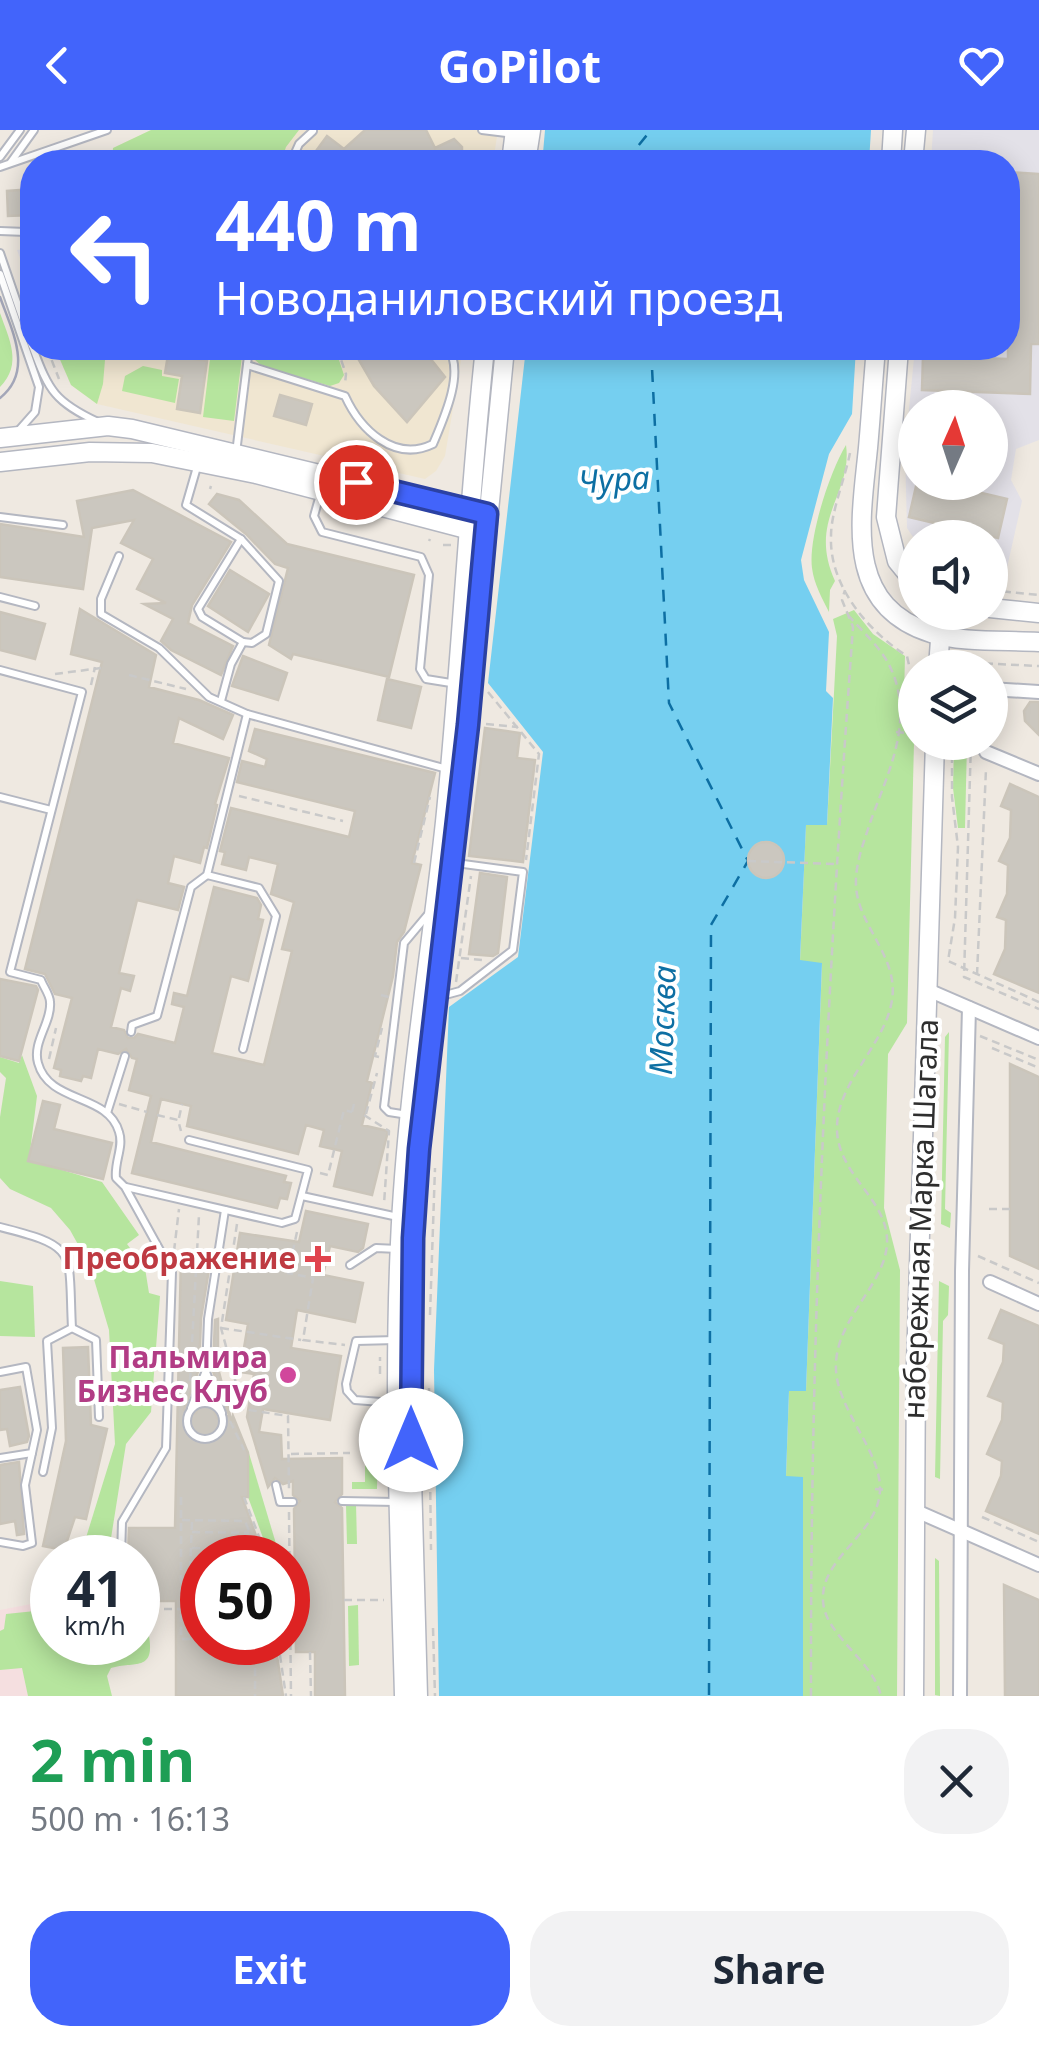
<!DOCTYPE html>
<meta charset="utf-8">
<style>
body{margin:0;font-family:"Noto Sans",sans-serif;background:#f2f2f3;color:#1f2937;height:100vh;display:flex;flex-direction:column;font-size:38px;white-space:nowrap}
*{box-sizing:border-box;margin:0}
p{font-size:32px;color:#747a83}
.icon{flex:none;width:55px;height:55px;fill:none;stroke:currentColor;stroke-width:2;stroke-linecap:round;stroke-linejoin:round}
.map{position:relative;height:1566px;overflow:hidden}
.drawer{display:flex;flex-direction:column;background:#fff;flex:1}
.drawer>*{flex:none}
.top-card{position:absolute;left:20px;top:20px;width:1000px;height:210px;border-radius:40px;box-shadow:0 5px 25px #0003;background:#4264fb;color:#fff;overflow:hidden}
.needle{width:65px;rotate:3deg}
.controls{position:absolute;left:898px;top:260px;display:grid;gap:20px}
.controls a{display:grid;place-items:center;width:110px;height:110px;border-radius:50%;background:#fff;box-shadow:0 5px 25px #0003;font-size:50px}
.speed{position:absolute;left:30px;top:1405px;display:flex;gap:20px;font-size:50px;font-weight:700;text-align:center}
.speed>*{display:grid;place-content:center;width:130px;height:130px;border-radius:50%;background:#fff;box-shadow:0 5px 25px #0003;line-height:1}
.speed small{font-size:25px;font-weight:400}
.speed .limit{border:15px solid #d22;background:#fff;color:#111}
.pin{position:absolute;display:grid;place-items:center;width:85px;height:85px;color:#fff;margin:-42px;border:5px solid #fff;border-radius:50%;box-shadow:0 2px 10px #0007}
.me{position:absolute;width:110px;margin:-55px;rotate:0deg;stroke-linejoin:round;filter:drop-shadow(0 0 8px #0008)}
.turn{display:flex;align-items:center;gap:35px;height:210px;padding:0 30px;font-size:45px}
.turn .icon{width:130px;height:130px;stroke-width:2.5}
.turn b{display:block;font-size:70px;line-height:85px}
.round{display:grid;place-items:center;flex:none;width:105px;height:105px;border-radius:40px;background:#f2f2f3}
.head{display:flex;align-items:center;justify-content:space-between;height:170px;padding:0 30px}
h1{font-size:60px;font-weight:700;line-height:75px;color:#1e9e55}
.primary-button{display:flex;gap:20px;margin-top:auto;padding:20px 30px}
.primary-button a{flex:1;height:115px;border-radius:40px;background:#4264fb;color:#fff;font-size:40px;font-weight:700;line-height:115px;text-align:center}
.primary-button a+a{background:#f2f2f3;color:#1f2937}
header{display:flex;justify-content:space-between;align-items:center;height:130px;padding:0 30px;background:#4264fb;color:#fff;font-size:45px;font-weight:700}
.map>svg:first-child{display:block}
.industrial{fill:#e3e1e8;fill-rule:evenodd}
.education{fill:#f0e6d1}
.medical{fill:#f5dfe0}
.green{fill:#b6e59e}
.water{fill:#75cff0}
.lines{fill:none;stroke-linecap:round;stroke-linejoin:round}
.ferry{stroke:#0d6fa3;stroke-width:2.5;stroke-dasharray:12 10;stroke-linecap:butt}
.building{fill:#cbc7bf;stroke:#cbc5ba;stroke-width:2.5}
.lane-casing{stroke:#b4b7c1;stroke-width:10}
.street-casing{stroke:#b4b7c1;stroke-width:16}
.secondary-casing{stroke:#b4b7c1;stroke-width:21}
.path{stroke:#c9c9c9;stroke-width:2.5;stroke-dasharray:8 5;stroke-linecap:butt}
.lane{stroke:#fff;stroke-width:6}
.street{stroke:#fff;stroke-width:12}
.secondary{stroke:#fff;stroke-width:18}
.tram{stroke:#a3a6b8;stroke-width:2.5}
.route-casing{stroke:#2b41a3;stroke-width:25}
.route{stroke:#4264fb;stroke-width:18}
.health-dot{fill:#e0444e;stroke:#fff;stroke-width:4}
.hotel-dot{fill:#d1479c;stroke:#fff;stroke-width:4}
.labels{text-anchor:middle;stroke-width:8;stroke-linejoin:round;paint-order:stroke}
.street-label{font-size:30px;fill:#2e2e2e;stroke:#fff}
.health-label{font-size:30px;font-weight:bold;fill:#be3a42;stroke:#fff;text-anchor:end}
.hotel-label{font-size:30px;font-weight:bold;fill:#b23c85;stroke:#fff;text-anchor:end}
.water-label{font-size:32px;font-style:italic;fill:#0d6fa3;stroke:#fff}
</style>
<header><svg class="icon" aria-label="back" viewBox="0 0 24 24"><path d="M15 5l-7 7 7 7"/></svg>GoPilot<svg class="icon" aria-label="heart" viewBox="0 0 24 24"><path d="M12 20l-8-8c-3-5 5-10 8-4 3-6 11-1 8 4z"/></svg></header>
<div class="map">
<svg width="1039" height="1566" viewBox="0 0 1039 1566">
<rect width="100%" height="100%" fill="#efe9e1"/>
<g class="industrial">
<path d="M933,0H1039V310L1016,319L1011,350L1022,371L1006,442L990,438V408H915V410L907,398L905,320L915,218H1008V32H931ZM915,278H990V352H915Z"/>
<polygon points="32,85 32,161 17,120 26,119 26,86"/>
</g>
<g class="education">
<polygon points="151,0 498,0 493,32 112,32 113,18"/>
<polygon points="55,218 463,218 445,326 436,341 425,349 97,274 71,255"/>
</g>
<polygon class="medical" points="52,1470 52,1512 92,1566 0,1566 0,1480"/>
<g class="green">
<polygon points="151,0 299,0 286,17 281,32 112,32 113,18"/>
<path d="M0,183C9,209 23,234 0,257Z"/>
<polygon points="55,218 106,218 103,254 97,274 71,255"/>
<polygon points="197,218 243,218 234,291 203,287 210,229 196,227"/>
<polygon points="255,218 335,218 344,245 339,253 330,256 262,236 254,229"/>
<polygon points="143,236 162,240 162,246 179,249 175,273 122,261 125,246"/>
<path d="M846,315C853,364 807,389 835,451L830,460L829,482C822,468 814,454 812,438C808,408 830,341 846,315Z"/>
<polygon points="854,480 873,504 905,526 904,567 915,573 907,893 888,924 884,1078 900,1140 897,1566 803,1566 803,1348 786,1347 789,1261 806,1261 822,834 800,831 806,694 827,695 837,506 833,489"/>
<polygon points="954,613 967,613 965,698 958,698 953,658"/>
<polygon points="949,902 945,1079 951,1083 950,1098 941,1094 945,907"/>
<polygon points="22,925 37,966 29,1030 102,1052 139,1105 127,1114 145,1138 149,1163 160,1166 151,1282 126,1314 108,1427 80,1427 115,1314 109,1200 90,1136 70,1100 51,1078 10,1059 0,1048 0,987 6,948 0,942 0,927 19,933"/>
<polygon points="0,1151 33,1156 35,1207 0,1206"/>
<polygon points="939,1151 949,1156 948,1185 943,1191 940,1349 935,1347"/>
<polygon points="248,1320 280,1427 270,1427 248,1367"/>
<polygon points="365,1322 378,1322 377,1359 352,1359 352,1352 365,1352"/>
<polygon points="356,1374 357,1414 347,1414 346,1375"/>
<polygon points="935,1428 939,1431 940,1566 935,1565"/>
<polygon points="358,1475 359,1535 349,1536 348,1476"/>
<path d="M35,1481L52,1489V1512H138V1497L149,1506C155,1542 135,1531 111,1538L107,1546L112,1566H28L22,1538L0,1540V1501L4,1499L6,1484Z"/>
</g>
<g class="water">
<polygon points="545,0 871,0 869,32 551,32 552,24 543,23"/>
<polygon points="526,218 856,218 852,284 829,324 801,430 804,450 829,502 826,561 833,568 827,695 806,695 800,830 822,833 806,1261 789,1261 786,1346 803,1347 803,1566 439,1566 434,1240 449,877 518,827 543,622 488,553"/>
</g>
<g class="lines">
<g class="ferry">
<polyline points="625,32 651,0"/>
<polyline points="651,218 669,573 748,731 711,795 709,1566"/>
</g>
</g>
<g class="building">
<polygon points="365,0 426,0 435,18 454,9 462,17 462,23 455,32 308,32 327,6 344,19"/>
<polygon points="1008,42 1039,44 1039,214 1031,214 1030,264 922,260 923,226 1008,229"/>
<polygon points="32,59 32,85 8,86 7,61"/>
<polygon points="352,218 422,218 445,247 407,292 374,256"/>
<polygon points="168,225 207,231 200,283 177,279 182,246 165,243"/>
<polygon points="280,265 312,274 306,295 274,286"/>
<polygon points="917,352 935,352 1007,369 998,408 909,387"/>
<polygon points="133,360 231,412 192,475 188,493 233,516 221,545 171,520 161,511 173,489 144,474 166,473 137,459 153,429 121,413 134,390 92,398 83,459 0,447 0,394 84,407 77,371"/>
<polygon points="217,364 239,370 287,414 414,445 389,547 293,524 291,529 269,515 288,438 275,434 246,404 209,374"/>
<polygon points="230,440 269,464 248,502 208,476"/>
<polygon points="80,479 156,525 149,557 199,570 233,585 223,609 179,588 173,613 229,628 215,674 217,675 207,718 204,717 200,733 174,726 168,753 184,757 178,780 137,770 119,843 134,846 130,861 121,858 111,897 124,900 128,908 134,908 138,904 175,913 184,877 172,874 174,863 187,866 214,757 257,768 261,775 258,789 263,790 248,851 231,846 212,923 264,935 292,821 282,819 294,772 271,764 278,734 249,727 246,740 222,734 225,722 220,721 231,678 349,707 355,681 237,652 242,631 265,637 267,629 249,621 255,599 435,643 412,733 421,735 404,802 397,812 393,846 367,951 372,953 362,995 388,1001 372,1065 334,1056 342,1021 320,1016 324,1000 306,995 298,1024 187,996 191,976 161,969 151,1012 286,1046 284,1052 291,1053 287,1069 280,1068 277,1078 132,1043 151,966 129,960 137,929 132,928 126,919 118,924 98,919 91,948 83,946 81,951 60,946 61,940 54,938 72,868 55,864 45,844 25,839 102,532 71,524"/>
<polygon points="0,482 45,494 35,529 0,520"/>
<polygon points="243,526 287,543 278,570 232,556"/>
<polygon points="387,549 421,557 411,598 378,590"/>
<polygon points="1030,572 1039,572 1039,605 1025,591 1024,581"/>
<polygon points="485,598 520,603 517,628 535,630 523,732 469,726"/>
<polygon points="1010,654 1039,667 1039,863 994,844 1005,819 1006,790 997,787 1007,764 1008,735 999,731 1010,708 1011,680 1001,676"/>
<circle cx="766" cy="730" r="18"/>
<polygon points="480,743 507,747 498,823 493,826 469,824"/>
<polygon points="0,849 36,856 38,860 19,931 0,926"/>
<polygon points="1010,934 1039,947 1039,1139 1010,1126"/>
<polygon points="43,971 60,975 54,999 112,1013 103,1049 28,1031"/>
<polygon points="306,1081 368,1094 363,1118 358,1122 330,1116 323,1145 363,1153 355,1192 297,1180 291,1218 341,1226 330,1290 263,1279 259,1302 281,1305 282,1329 342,1328 342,1364 335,1372 342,1378 345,1566 315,1566 315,1522 296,1522 294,1379 300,1371 293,1365 293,1351 283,1354 275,1348 268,1357 247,1287 254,1244 240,1242 248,1194 226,1190 240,1103 299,1112"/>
<polygon points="181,1126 211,1127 201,1188 199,1239 184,1280 189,1285 196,1283 206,1260 217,1288 224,1290 229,1285 213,1241 215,1190 218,1189 218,1238 232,1293 233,1286 248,1323 248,1367 242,1367 264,1428 202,1428 202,1512 275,1512 283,1566 176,1566 176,1471 138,1471 138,1428 128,1428 129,1398 175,1398"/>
<polygon points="1001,1180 1039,1196 1039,1404 986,1381 1001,1346 1002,1331 987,1324 1002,1290 1003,1272 988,1266 1003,1232 1004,1214 989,1208"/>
<polygon points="88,1217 91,1295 107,1299 86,1389 75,1387 64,1420 43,1416 66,1311 63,1218"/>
<polygon points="20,1257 29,1306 27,1312 10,1316 7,1299 0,1300 0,1260"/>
<polygon points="19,1332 24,1404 17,1405 15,1391 0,1394 0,1335"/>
<polygon points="1004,1455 1039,1470 1039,1566 1005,1566"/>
</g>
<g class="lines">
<defs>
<g id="lane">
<polyline points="482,0 514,4"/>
<polyline points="0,27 20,0"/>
<polyline points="11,32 34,0"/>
<polyline points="291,32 299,14 313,1"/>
<polyline points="0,37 107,0"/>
<polyline points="0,101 26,102"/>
<polyline points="0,123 32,216"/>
<polyline points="0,144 39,257 35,282 20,299"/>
<path d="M33,218C49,261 55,272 98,292"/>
<path d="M247,235L345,266C360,299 394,333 433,314C444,288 465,242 448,218"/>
<polyline points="236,323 249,218"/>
<polyline points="197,337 186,375 241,409 279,451 266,504 252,513 243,512 231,534 221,571"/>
<polyline points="321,361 314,386 322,402 421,427 429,445 420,539 426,549 457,554"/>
<polyline points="0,387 63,395"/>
<polyline points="241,409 198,479 202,487 243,512"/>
<polyline points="119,426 101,469 101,484 159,518 209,567 247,584 447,639"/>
<polyline points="0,467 35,476"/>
<path d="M0,540L82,562L10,842L41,850C43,856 50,865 50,872C52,892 32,912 38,933C49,974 108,963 119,1002C124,1017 114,1032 116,1048L125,1057L172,1142L166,1318L122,1392L121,1428"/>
<polyline points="0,667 51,680"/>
<polyline points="207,745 259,758 276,786 243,919"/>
<polyline points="438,867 460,861 513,820 523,742 456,733"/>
<polyline points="131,902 132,895 157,886 191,757 207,745 247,584"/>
<polyline points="107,983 125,926"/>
<polyline points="408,985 389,982 384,977 404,813 430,782"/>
<polyline points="126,1057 282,1093 295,1089 308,1040 189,1010"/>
<polyline points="302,1066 398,1087"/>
<path d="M0,1097C80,1117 68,1121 72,1198L47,1211L52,1298L43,1342"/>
<polyline points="350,1135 376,1118 398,1119"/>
<polyline points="72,1198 96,1210 99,1287"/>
<polyline points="0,1242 26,1237 37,1300 32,1323 0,1328"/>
<circle cx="205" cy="1291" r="18"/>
<polyline points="394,1273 355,1270 347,1261 346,1254 356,1211 396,1210"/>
<polyline points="191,1278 205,1243"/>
<polyline points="222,1283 206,1242 208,1189 225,1080"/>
<polyline points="276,1355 280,1372 293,1372"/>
<polyline points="342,1371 396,1372"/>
<polyline points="0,1412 23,1416 32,1413 25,1355 32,1323"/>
</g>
<g id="street">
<polyline points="990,559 1039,562"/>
<polyline points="986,622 1039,644"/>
<polyline points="928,860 1039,908"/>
<polyline points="990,1152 1039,1174"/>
<polyline points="914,1380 1039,1435"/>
<polyline points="960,1566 962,1141 969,878"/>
</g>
<g id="secondary">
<polyline points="511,32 515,0"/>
<polyline points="526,32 531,0"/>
<polyline points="891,32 893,0"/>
<polyline points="913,32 916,0"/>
<path d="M876,218C873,251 871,285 868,318C861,389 843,475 931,503C960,513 1007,510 1039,512"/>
<polyline points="899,218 886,387 897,431 915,453"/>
<polyline points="0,308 108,296 132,299 477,382"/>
<polyline points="0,332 90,322 152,323 256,344 474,401"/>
<polyline points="990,478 1039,483"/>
<polyline points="938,538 942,482"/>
<path d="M404,1566C400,1415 393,1264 400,1113C406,971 430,832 445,692C461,534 468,375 485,218"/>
<polyline points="418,1566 411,1311 414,1089 422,988 468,595 505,218"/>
<polyline points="914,1566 916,1235 935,612"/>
</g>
</defs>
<use href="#lane" class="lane-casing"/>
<use href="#street" class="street-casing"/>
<use href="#secondary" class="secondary-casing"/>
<g class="path">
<polyline points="547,32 547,26"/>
<polyline points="24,158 32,180"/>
<polyline points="47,218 59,249"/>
<polyline points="337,218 346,244 345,254"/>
<path d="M850,323C845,348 831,382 831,406C829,456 868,501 907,526L909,535"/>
<polyline points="210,359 211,356"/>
<polyline points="429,411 430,409"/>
<polyline points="443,415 453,415"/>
<polyline points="990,460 1039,465"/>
<path d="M848,485C861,500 877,514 887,531C917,585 890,638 871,690C864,712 855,733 856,756C858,796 899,827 892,870C885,916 835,953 837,1001C839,1045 886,1069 887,1109C889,1153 833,1189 836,1240C838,1281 881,1321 880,1360C879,1404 820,1427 823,1471C825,1506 873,1530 881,1566"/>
<polyline points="977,538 977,533 1039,536"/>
<polyline points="55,544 101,538"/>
<polyline points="129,545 186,559"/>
<polyline points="91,555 95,537"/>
<polyline points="488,562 539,624 526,730"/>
<polyline points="486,594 518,597"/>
<polyline points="896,602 907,603"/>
<polyline points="952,612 952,667 958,717 955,788 948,831 1039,872"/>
<polyline points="971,612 964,847 1039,879"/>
<polyline points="239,666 343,691"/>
<polyline points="748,731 835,734"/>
<polyline points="414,733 430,667"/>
<polyline points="461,828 483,830"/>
<polyline points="977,845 986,639"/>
<polyline points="456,852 471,746"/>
<polyline points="381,865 389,867"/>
<polyline points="980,906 1039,930"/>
<polyline points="992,918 1039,938"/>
<polyline points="379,927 375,926 382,898"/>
<polyline points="49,929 56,898"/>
<polyline points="119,974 147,982"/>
<polyline points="354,974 352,982 356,983"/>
<polyline points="366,984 377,943"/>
<polyline points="157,985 178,990 181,1001"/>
<polyline points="364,985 389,1001 384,1074"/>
<polyline points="179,988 182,974"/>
<polyline points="320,1043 328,1045 344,980 352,982"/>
<polyline points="989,1079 1010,1079"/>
<polyline points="237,1094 221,1198 243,1279 288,1286 289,1359"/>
<polyline points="297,1102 288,1143 313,1148 303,1210 345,1215"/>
<polyline points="174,1121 179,1079"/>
<polyline points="978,1126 1039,1153"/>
<polyline points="430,1185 435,1038"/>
<polyline points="221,1198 301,1210"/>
<polyline points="380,1244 380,1227"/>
<polyline points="190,1251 199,1085"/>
<polyline points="429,1258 431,1420"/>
<polyline points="230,1291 244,1320"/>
<polyline points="291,1324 350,1323"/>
<polyline points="875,1359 888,1360"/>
<polyline points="181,1367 181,1509 202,1509"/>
<polyline points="244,1367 267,1428"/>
<polyline points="289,1382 291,1566"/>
<polyline points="982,1387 1039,1412"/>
<polyline points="182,1390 245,1391 250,1403 250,1420 256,1420 256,1428"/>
<polyline points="192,1392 189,1466 202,1467"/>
<polyline points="192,1402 249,1403"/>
<polyline points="192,1418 249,1420"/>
<polyline points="190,1435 202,1435"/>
<polyline points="190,1451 202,1452"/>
<polyline points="344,1470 384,1470"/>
<polyline points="138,1479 181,1479"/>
<polyline points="433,1498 435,1566"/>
<polyline points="255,1512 255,1566"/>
<polyline points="278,1512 286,1566"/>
<polyline points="310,1522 311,1566"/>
<path d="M811,1566C810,1209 827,853 853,497L842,470L845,460"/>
</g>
<use href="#lane" class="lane"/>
<use href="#street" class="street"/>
<use href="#secondary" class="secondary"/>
<path class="tram" d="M0,167C12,201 34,241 0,268"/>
</g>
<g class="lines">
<defs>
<polyline id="route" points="356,352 487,384 468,595 419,1019 413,1108 411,1310"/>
</defs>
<use href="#route" class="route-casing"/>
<use href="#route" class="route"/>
</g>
<path class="health-dot" d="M313 1114h10v10h10v10h-10v10h-10v-10h-10v-10h10z"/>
<circle class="hotel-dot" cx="288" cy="1245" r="10"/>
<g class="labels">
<g class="street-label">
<text transform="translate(921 1089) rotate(-88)" y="10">набережная Марка Шагала</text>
</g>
<g class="health-label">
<text x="296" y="1139">Преображение</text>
</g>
<g class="hotel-label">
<text x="268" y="1238">Пальмира<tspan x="268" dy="34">Бизнес Клуб</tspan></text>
</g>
<g class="water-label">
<text transform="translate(614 350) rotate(-4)" y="11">Чура</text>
<text transform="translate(663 890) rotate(-88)" y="11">Москва</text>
</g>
</g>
</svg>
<div class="controls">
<a><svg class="needle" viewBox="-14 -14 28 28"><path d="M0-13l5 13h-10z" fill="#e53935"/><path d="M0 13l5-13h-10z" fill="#747a83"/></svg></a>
<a><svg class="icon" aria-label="sound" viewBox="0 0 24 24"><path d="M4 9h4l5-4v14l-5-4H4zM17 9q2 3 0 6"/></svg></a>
<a><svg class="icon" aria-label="layers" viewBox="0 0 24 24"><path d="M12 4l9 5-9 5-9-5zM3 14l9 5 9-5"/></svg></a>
</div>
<div class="speed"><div>41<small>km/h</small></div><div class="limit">50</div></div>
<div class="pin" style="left:356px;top:352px;background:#d93025"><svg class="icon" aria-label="arrive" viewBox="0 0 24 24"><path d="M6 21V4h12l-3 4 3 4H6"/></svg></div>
<svg class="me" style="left:411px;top:1310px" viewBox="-20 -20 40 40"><circle r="19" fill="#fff"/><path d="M0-13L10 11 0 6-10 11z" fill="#4264fb"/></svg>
<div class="top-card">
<div class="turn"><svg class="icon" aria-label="left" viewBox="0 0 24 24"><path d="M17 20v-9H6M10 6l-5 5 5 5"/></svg><div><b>440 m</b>Новоданиловский проезд</div></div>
</div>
</div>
<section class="drawer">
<div class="head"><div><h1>2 min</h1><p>500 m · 16:13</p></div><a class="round"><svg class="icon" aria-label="close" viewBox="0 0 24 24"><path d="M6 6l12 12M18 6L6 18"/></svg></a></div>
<div class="primary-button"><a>Exit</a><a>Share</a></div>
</section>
